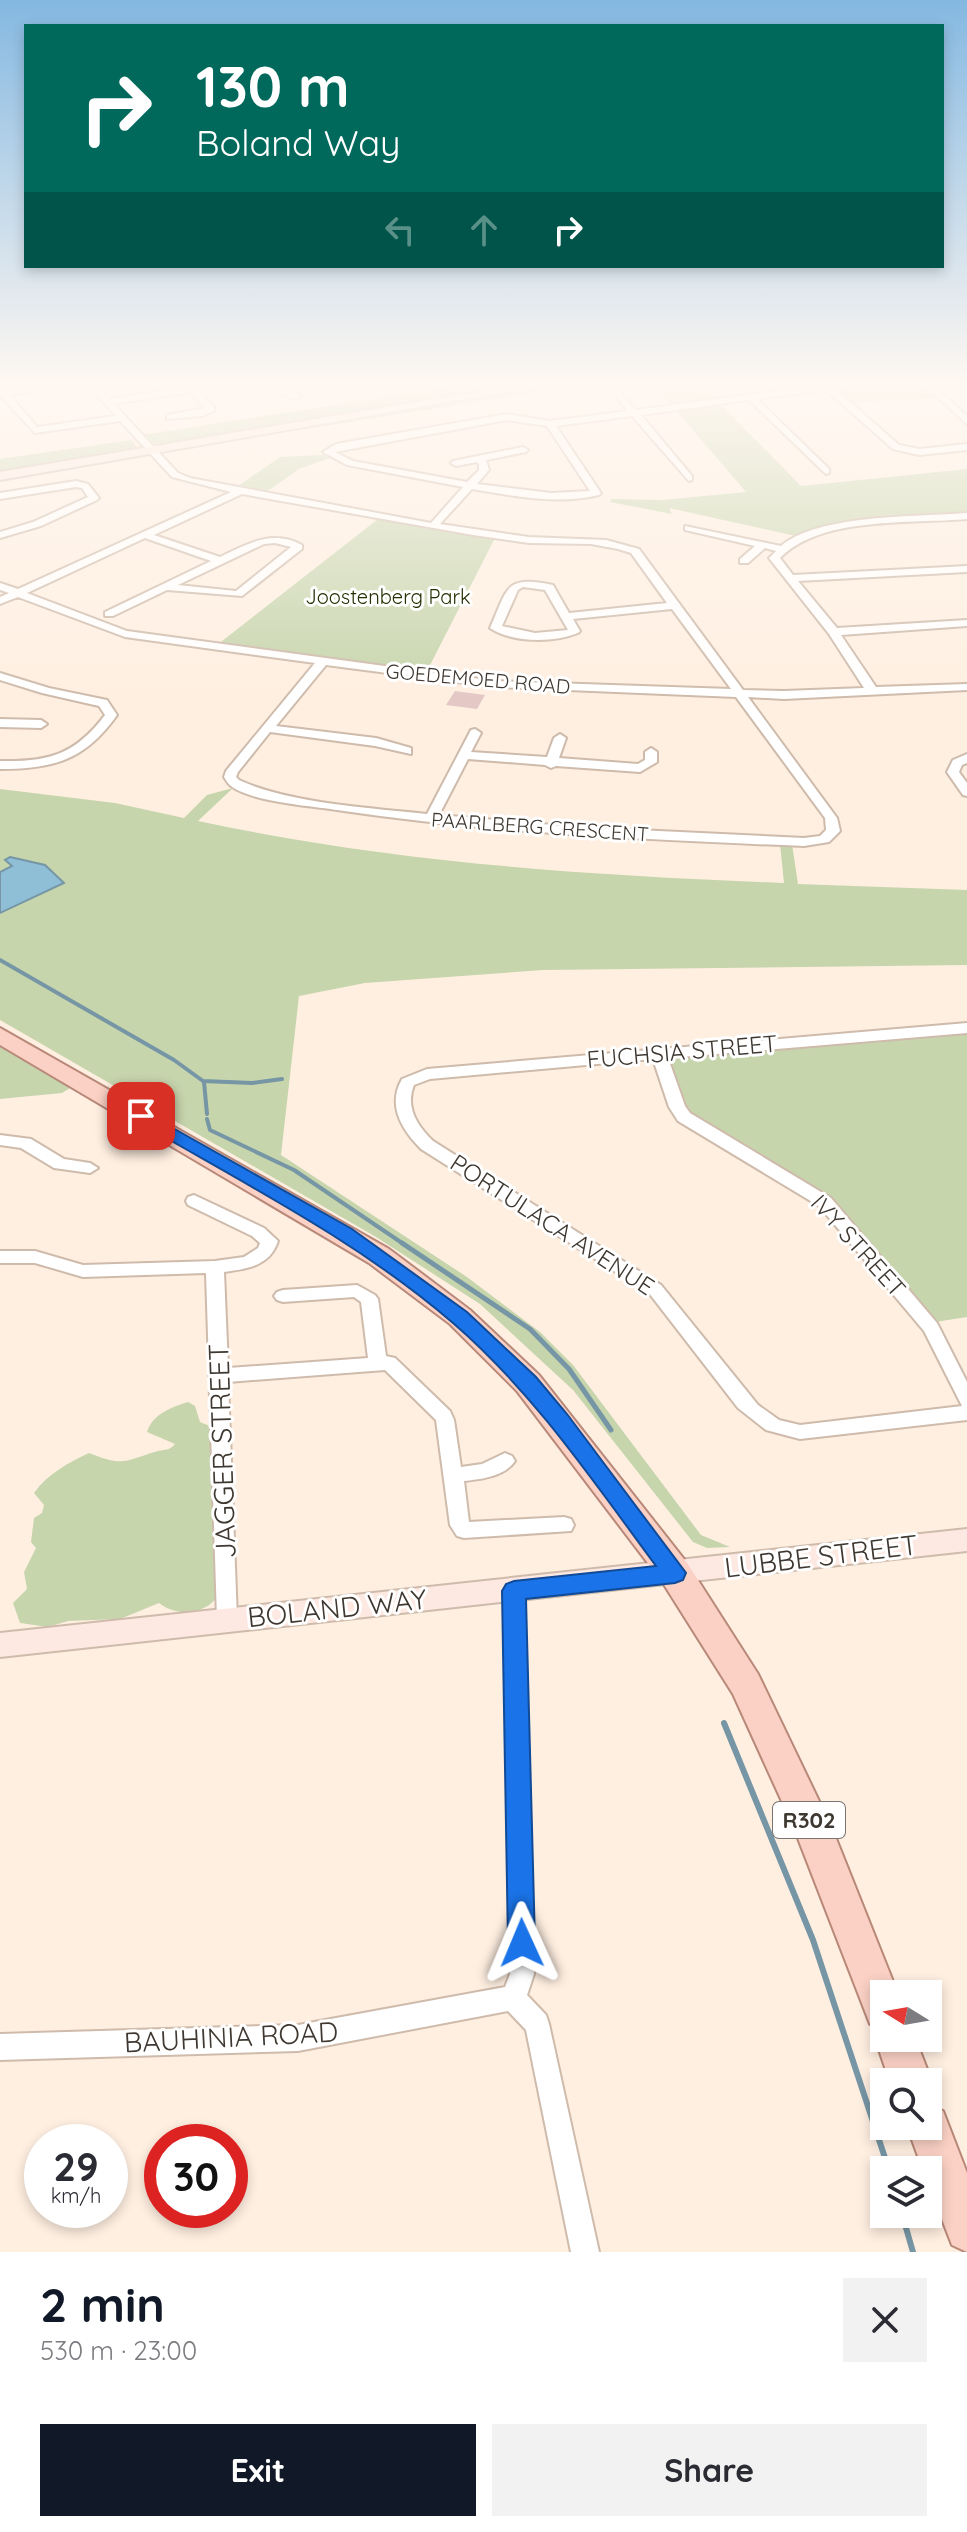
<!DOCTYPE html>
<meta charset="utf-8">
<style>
body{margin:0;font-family:Quicksand,sans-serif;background:#f2f2f3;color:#2b2b33;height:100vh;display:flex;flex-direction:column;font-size:30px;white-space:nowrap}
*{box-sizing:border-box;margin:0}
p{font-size:26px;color:#7c7c81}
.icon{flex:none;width:44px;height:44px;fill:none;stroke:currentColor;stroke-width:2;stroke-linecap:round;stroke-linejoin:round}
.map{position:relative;height:2252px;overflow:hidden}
.side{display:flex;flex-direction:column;background:#fff;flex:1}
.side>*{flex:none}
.guide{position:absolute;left:24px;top:24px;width:920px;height:244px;border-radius:0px;box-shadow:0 4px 12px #0003;background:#00695c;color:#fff;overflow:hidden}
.needle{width:52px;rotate:281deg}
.fabs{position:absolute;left:870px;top:1980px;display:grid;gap:16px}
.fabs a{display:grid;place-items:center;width:72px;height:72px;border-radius:0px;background:#fff;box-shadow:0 4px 12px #0003;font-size:40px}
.speed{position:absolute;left:24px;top:2124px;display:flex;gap:16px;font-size:40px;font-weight:700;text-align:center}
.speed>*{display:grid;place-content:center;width:104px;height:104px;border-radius:50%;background:#fff;box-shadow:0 4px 12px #0003;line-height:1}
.speed small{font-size:20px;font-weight:400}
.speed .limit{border:12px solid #d22;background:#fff;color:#111}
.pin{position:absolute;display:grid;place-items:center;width:68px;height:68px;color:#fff;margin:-34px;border-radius:16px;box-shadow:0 4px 12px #0006}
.me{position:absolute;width:88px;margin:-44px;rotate:359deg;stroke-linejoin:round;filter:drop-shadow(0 0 6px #0008)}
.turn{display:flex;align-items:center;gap:28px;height:168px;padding:0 40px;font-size:36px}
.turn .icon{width:104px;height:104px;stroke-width:2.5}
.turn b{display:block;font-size:56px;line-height:68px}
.lanes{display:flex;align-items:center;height:76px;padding:0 40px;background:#0003;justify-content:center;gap:40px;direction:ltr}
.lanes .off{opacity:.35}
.round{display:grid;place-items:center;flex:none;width:84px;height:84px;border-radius:0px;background:#f2f2f3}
.summary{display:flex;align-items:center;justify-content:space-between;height:136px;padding:0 40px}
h1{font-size:48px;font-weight:800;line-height:60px;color:#111827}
.primary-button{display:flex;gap:16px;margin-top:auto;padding:16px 40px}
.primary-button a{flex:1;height:92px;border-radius:0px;background:#111827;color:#fff;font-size:32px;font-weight:800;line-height:92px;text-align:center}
.primary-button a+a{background:#f2f2f3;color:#2b2b33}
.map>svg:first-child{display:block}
.green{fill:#c7d5ad}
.water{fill:#8ebfd7;stroke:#7696a5;stroke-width:2}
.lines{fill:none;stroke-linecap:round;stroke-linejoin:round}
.stream-far2{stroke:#7696a5;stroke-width:4}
.stream-far1{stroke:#7696a5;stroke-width:5}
.stream{stroke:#7696a5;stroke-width:6}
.building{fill:#e4c8c6}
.street-casing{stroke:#cebbab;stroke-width:4}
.secondary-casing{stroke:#cebbab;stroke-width:4}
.primary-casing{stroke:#b88878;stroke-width:4}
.street{fill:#fff;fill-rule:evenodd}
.secondary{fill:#fde8e2;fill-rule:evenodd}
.primary{fill:#fbd1c5;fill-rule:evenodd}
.route{fill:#1a73e8;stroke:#114b97;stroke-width:2}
.labels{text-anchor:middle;stroke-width:6;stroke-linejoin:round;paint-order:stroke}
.far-park-label{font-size:20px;fill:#232f00;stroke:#fff}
.far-street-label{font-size:20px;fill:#3f3831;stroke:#fff}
.shield{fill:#fff;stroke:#79746f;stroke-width:2}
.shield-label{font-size:22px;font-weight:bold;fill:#3f3831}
.street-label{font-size:24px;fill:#3f3831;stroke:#fff}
.near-street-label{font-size:28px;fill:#3f3831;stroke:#fff}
</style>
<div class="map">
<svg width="967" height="2252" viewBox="0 0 967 2252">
<rect width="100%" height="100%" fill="#ffefe1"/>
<g class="green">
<polygon points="474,383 535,383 165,444 153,443 143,435"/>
<polygon points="575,383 598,383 172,450"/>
<polygon points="651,383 699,383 718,401 673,408"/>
<polygon points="872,383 921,383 938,397 850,403 836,390"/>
<polygon points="720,404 801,486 967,469 967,514 825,527 796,536 669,508 672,514 610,502 611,499 662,500 746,492 676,410"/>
<polygon points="132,440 137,448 128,452 0,474 0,459"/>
<polygon points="323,455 330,458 299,469 265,493 235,488 280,457"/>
<polygon points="378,519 495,538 426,673 217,645"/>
<path d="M233,788L198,821C395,863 584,875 784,883L780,844H792L798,884L967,890V965L543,970L365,983L299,996L281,1155L467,1277L540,1332L573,1365L701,1535L730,1547L707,1548L693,1542L573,1390L480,1304L376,1237L0,1020V789L115,803L184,818L207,795Z"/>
<polygon points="967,1032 967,1317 935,1322 822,1193 687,1113 669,1063 683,1056"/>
<polygon points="0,1047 70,1088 62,1093 0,1099"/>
<path d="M188,1402L195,1406L200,1422L215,1428C206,1443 217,1452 218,1468C219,1481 212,1484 217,1501L218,1595C207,1615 176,1617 159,1603L120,1619L68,1621L48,1627L20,1623L13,1603L27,1589L24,1572L36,1548L31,1542L34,1518L42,1513L44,1505L34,1493C47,1474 68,1463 89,1453C124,1467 124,1461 158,1451C166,1449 169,1451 175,1444L147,1432C152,1415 171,1407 188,1402Z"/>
</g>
<polygon class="water" points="10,857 45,865 64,883 0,913 0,872 12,866 5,860"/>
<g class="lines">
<g class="stream-far2">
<polyline points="0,960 174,1060 203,1081 252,1083 282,1079"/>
<polyline points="204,1082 207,1114"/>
<polyline points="207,1119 210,1130 294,1170 405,1245"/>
</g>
<polyline class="stream-far1" points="402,1243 530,1329 569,1369 611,1430"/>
<g class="stream">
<polyline points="724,1723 813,1940 889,2170"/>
<polyline points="902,2214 913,2252"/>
</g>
</g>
<polygon class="building" points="455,691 485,695 477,709 446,705"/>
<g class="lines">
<defs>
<g id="street">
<path d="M55,383H76L10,395L37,427L116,416L86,383H95L110,399L185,387L182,383H191L214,407V411L202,416L167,419V415L205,408L190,392L114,404L178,473L190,478L431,523L463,487L347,465L323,452L336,444L507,414L550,421L628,411L611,390L615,387L636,410L828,384L865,383L835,389L899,445L919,449L967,444V450L919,455L893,449L826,390L757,399L829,469V473L826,474L749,400L641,415L692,476V480L689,481L632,416L556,426L601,493L599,495C558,505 514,496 472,489L440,524L529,537L606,540L639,549L743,690L784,691L864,688L829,634L769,558L776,551L765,548L748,563H740V559L755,546L685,530V526L781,546C818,514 918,517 967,513V519C911,524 821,516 780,558L793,575L967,566V572L798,581L837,628L967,620V626L841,635L876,687L967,684V690L784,699L748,697L837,818L840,831L829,842L804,846C648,840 492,833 337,810C311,806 252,802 231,786C228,784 226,780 224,777L226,771L315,663L125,637L18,597L0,604V597L9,593L0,590V583L18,589L231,492L172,477L120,421L35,433L0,395V386L6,390ZM507,420L547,426L590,491L551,493L477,484L489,470L486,460L526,452L528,450L523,447L453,461L451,463L456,466L477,462L479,464V470L467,482L353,461L335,452ZM242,494L473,535L529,543L591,544L618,549L631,553L667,603L569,613L553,585C504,575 508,588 490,628C513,643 553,643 578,633L580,631L573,619L672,609L731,689L495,681L127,631L27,593L145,538L211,561L105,612V616H113L167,590L242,596L302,549V545C272,529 247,544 220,557L154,535ZM275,543L291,547L236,591L178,585L264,544ZM523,587L545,590L568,630L535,633L502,626L518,590ZM326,665L495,687L736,697L825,818L826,830L820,836L804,838L575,827L439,815L468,759L545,765L551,768L556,766L640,772L657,762V752L651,748L645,752V760L638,764L559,758L566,738L560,734L554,738L547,757L471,752L481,733L475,729L471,730L427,814C372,808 287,803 239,780L236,777L238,772L270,732L375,746L411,754V748L376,738L276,726Z"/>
<path d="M268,383C277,383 294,391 301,396L297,399L280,394Z"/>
<polygon points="356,383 397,383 372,389"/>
<polygon points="922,383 931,383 967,416 967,424"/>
<polygon points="76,481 88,484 99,498 97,500 41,526 0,538 0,532 33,522 88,497 82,488 76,487 0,499 0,493"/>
<path d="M0,673L49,688L107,700L117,715C85,760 54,769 0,769V761C48,762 75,755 105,715L99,706L42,693L0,680Z"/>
<polygon points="0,719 41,720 47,724 41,728 0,727"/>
<polygon points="967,754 967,763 962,765 959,772 967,783 967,796 963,795 947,772 953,760"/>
<path d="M967,1023V1033L668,1058L685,1106L690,1113L831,1198L937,1323L967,1382V1420L800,1439L766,1430L738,1408L649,1293L421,1149C401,1129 387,1105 402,1079L427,1069ZM653,1059L669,1107L678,1121L819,1206L924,1331L962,1406L800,1425L779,1420L758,1405L661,1285L433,1141C417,1126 405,1107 414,1085L430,1079Z"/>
<polygon points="0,1135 31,1139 64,1159 90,1163 98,1168 90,1173 54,1168 21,1148 0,1145"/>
<path d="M194,1195L264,1228L278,1241C270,1266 247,1269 224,1272L228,1368L368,1358L361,1302L354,1297L283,1302L277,1300L274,1296L277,1292L283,1290L357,1285L375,1295L378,1299L386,1356L395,1358L450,1411L454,1420L461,1467L482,1464L505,1453L512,1456L515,1461C504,1477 481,1479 464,1481L469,1522L564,1517L571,1519L574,1525L571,1531L464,1538L457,1536L450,1525L436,1420L385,1370L228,1382L237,1619L234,1625L227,1628L220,1625L217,1619L206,1273L83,1277L35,1263H0V1251H35L83,1265L215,1261L244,1257L258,1248L260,1243L252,1236L188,1205L186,1201L188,1197Z"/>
<polygon points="514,1582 521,1585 524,1591 534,1974 527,1995 546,2015 549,2024 599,2252 571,2252 526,2030 508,2011 298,2051 0,2060 0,2034 298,2025 505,1987 510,1974 504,1591 507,1585"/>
</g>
<g id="secondary">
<polygon points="531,383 557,383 0,480 0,472"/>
<polygon points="967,1529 967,1551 0,1657 0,1633"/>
</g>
<g id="primary">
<polygon points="0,1028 389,1249 470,1310 539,1375 687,1563 758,1674 831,1826 898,1994 884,1994 884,2038 915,2038 932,2082 928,2091 928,2082 890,2082 875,2038 879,2028 870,2024 794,1828 733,1694 663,1583 517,1391 450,1324 369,1263 0,1045"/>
<polygon points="928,2105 943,2111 967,2173 967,2252 952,2245 928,2183 928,2170 923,2170 907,2126 928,2126"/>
</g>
</defs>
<use href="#street" class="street-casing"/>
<use href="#secondary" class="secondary-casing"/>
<use href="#primary" class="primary-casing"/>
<use href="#street" class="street"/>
<use href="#secondary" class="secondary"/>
<use href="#primary" class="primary"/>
</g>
<linearGradient id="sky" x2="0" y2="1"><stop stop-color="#84b8e1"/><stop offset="0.55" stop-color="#fff8f2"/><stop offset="1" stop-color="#fff8f2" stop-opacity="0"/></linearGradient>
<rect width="967" height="698" fill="url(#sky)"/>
<path class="route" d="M141,1110L352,1229L467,1312L536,1377L567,1414L686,1573L683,1580L675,1583L526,1599L535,1943L531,1953L522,1957L512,1953L508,1943L502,1591L506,1584L514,1581L656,1566C593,1481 534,1393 453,1323C358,1241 243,1183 135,1120V1112Z"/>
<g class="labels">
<g class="far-park-label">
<text x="388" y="604">Joostenberg Park</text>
</g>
<g class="far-street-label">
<text transform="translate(478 679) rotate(5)" y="7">GOEDEMOED ROAD</text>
<text transform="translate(540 827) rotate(4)" y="7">PAARLBERG CRESCENT</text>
</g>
<rect class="shield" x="773" y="1802" width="72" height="36" rx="6"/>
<g class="shield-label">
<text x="809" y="1828">R302</text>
</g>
<g class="street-label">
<text transform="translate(682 1052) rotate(-5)" y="8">FUCHSIA STREET</text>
<text transform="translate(552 1225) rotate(33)" y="8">PORTULACA AVENUE</text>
<text transform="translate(858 1246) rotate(48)" y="8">IVY STREET</text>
</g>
<g class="near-street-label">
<text transform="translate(222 1451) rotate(-92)" y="10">JAGGER STREET</text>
<text transform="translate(821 1556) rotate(-7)" y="10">LUBBE STREET</text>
<text transform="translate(337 1608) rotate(-6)" y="10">BOLAND WAY</text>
<text transform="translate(231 2037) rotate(-3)" y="10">BAUHINIA ROAD</text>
</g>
</g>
</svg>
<div class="fabs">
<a><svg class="needle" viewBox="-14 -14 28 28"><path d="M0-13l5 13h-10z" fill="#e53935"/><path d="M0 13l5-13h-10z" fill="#7c7c81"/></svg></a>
<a><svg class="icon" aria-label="search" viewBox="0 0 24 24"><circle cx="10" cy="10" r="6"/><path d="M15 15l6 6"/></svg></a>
<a><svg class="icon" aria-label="layers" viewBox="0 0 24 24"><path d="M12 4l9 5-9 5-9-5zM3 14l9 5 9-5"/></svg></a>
</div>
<div class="speed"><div>29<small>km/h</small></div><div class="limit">30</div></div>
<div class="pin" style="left:141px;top:1116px;background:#d93025"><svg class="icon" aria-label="arrive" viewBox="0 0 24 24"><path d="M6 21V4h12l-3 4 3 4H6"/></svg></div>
<svg class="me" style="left:522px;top:1943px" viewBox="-20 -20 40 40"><path d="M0-17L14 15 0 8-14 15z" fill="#1a73e8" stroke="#fff" stroke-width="4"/></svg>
<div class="guide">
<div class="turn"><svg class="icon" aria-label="right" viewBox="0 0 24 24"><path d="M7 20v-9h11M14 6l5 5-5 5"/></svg><div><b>130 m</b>Boland Way</div></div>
<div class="lanes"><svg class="icon off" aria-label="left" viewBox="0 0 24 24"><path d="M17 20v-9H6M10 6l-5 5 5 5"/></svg><svg class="icon off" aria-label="ahead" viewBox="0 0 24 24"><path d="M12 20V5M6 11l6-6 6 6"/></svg><svg class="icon" aria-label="right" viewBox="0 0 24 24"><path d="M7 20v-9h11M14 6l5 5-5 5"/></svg></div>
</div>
</div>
<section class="side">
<div class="summary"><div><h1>2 min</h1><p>530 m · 23:00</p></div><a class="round"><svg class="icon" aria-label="close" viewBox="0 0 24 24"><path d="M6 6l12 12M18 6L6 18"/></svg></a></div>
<div class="primary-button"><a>Exit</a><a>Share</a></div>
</section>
